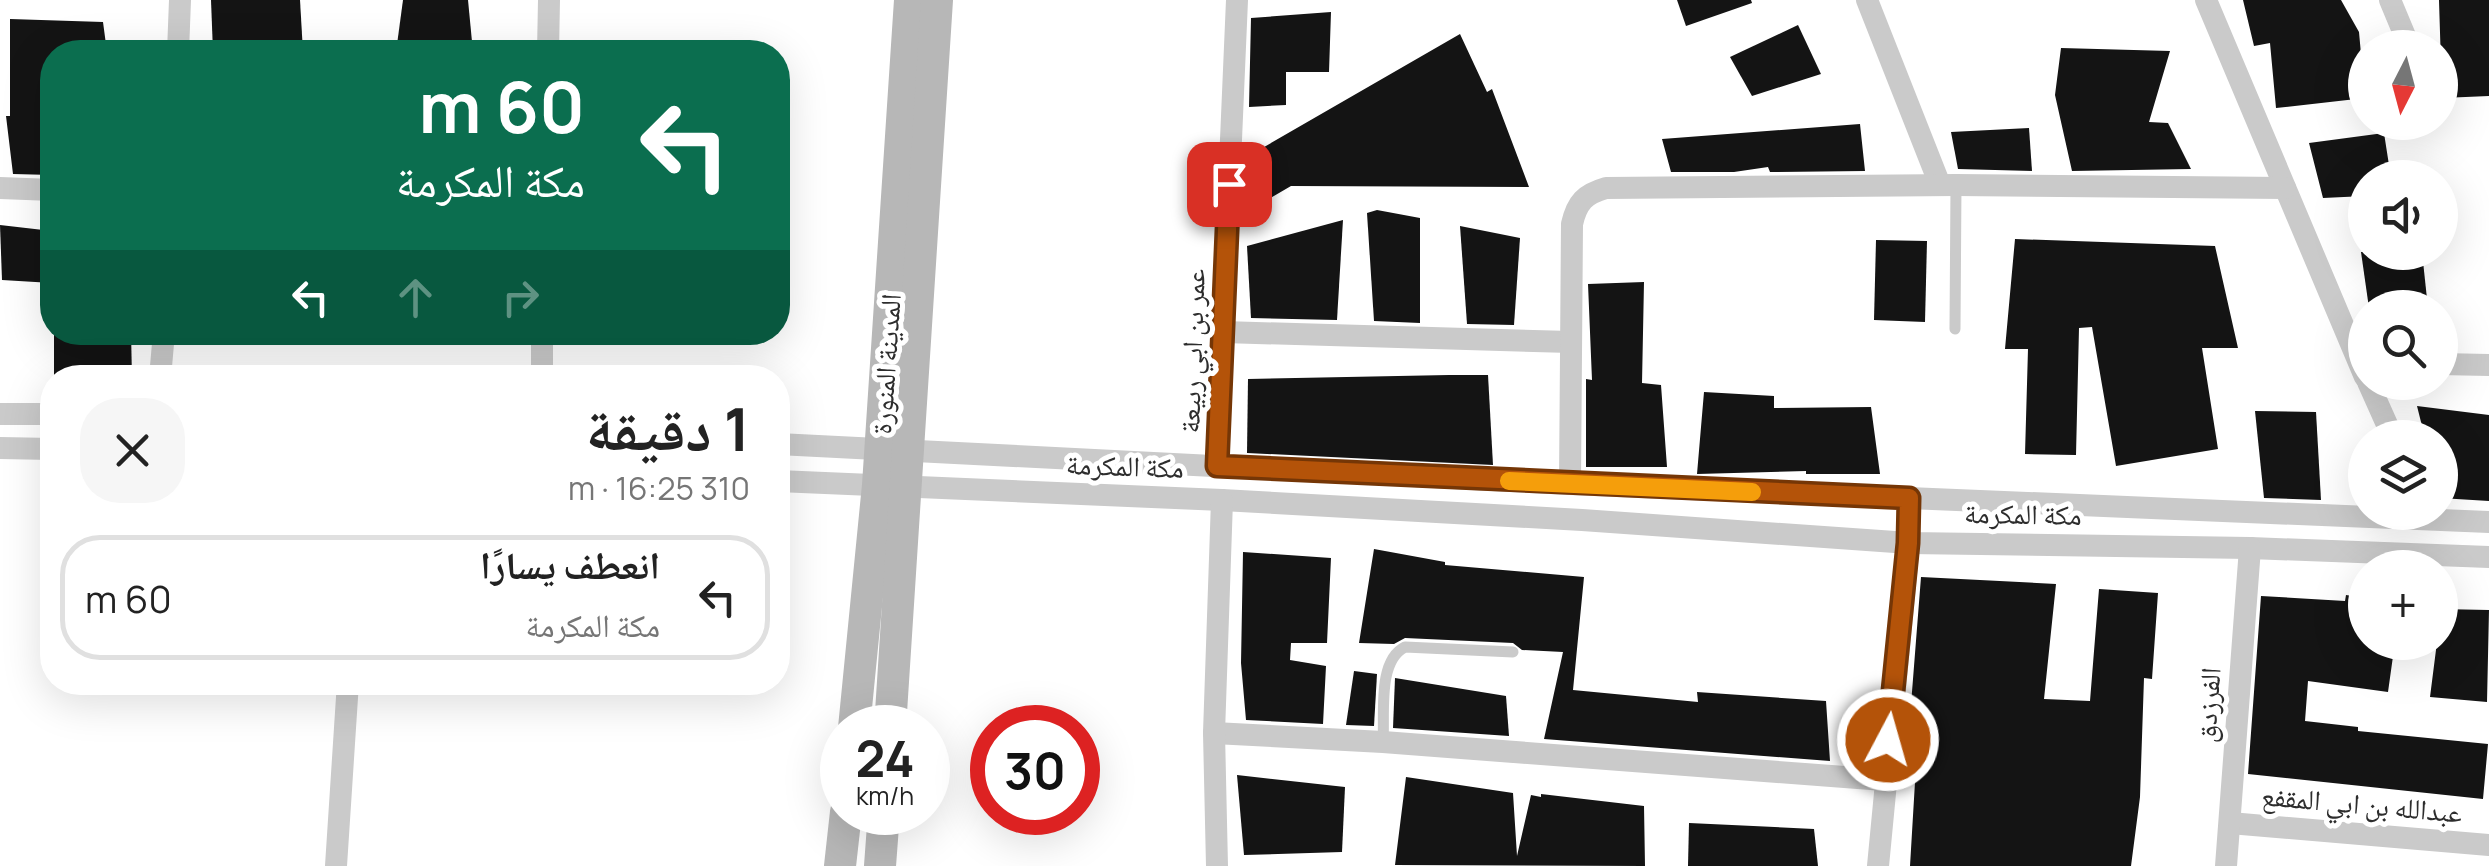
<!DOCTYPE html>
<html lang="ar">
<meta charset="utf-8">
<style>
body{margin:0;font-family:Manrope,"Noto Naskh Arabic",sans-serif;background:#f6f6f6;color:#222;direction:rtl;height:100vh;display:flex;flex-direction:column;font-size:38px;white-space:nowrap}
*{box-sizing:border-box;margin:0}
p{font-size:32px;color:#767676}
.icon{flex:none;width:55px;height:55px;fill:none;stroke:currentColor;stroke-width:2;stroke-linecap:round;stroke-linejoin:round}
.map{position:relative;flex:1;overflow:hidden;direction:ltr}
.details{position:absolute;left:40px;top:365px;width:750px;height:330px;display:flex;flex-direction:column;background:#fff;border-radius:40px;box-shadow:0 10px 40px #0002;direction:rtl}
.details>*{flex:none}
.guide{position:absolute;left:40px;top:40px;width:750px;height:305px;border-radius:40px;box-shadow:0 10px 40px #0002;direction:rtl;background:#0b6e4f;color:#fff;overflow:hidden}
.needle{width:65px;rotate:186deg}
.controls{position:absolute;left:2348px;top:30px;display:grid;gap:20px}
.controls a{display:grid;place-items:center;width:110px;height:110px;border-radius:50%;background:#fff;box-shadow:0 10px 40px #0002;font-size:50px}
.speed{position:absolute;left:820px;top:705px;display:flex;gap:20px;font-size:50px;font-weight:700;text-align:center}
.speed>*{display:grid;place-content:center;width:130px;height:130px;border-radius:50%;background:#fff;box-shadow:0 10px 40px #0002;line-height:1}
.speed small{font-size:25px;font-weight:400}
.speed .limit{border:15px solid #d22;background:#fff;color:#111}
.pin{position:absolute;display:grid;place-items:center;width:85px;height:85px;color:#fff;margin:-42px;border-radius:20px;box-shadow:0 5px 15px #0006}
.me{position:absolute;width:110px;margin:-55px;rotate:6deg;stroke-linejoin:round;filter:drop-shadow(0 0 8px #0008)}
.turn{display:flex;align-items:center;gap:35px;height:210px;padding:0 40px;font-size:45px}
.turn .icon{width:130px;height:130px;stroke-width:2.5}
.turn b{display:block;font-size:70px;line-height:85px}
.lanes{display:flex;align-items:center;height:95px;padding:0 40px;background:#0003;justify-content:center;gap:50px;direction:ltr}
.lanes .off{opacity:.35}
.round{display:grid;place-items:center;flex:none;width:105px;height:105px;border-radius:40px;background:#f6f6f6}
.summary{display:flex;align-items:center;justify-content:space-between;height:170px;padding:0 40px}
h1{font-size:60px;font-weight:700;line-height:75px}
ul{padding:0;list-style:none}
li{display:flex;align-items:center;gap:30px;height:125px;margin:0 20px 15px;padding:0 20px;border:5px solid #e0e0e0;border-radius:40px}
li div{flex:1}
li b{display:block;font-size:38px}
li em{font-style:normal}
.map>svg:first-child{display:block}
.building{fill:#141414}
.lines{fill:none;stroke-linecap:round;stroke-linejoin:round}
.service{stroke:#cacaca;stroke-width:11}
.minor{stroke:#cacaca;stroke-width:22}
.secondary{stroke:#b7b7b7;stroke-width:32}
.route-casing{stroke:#753606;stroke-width:25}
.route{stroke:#b45309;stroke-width:18}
.slow{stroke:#f59e0b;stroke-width:18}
.labels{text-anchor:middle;stroke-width:10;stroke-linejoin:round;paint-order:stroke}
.street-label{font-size:28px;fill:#2d2d2d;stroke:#fff}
</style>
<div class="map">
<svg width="2489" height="866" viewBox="0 0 2489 866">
<rect width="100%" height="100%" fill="#fff"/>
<g class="building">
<polygon points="211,0 300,0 303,52 213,52"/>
<polygon points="403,0 468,0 473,52 396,52"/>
<polygon points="1677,0 1751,0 1752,3 1686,26"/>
<polygon points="2243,0 2341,0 2359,32 2365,98 2276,108 2270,43 2254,46"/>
<polygon points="2439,0 2489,0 2489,96 2442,98"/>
<polygon points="1331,12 1329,72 1286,72 1286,105 1249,107 1251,18"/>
<polygon points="10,19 103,22 107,52 52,52 52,175 13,174 6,116 10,116"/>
<polygon points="1798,25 1821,74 1752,96 1730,57"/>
<polygon points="1460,34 1487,92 1492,89 1529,187 1291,186 1253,208 1245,171 1245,158"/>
<polygon points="2061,48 2170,51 2149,122 2168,123 2191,169 2072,171 2055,95"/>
<polygon points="1860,124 1865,171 1770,172 1768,167 1734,172 1671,172 1662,139"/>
<polygon points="2029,128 2032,171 1958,169 1951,132"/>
<polygon points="2384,133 2391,178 2365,178 2365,196 2323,198 2309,143"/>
<polygon points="1377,210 1420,218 1420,323 1374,321 1367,213"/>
<polygon points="1343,220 1337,320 1251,318 1247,246"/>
<polygon points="0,225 52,231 52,283 2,280"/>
<polygon points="1460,226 1520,238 1514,325 1467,324"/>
<polygon points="2015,239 2215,246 2238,348 2202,348 2218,449 2116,466 2092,327 2079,328 2076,455 2025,454 2028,349 2005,349"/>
<polygon points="1876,240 1927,241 1925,322 1874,320"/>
<polygon points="2361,252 2422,252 2428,308 2369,308"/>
<polygon points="1644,282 1642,383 1661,385 1667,467 1586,467 1586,379 1592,380 1588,284"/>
<polygon points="54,332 131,332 132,378 54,378"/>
<polygon points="1449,375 1488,375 1493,465 1247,453 1248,379"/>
<polygon points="1704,392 1774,396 1774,408 1871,407 1880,474 1806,474 1806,471 1697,474"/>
<polygon points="2417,406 2489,415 2489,501 2440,498 2440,438 2425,438"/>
<polygon points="2255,411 2316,412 2321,500 2264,498"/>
<polygon points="1374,549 1445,562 1445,565 1584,577 1573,690 1698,702 1697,692 1826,701 1830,761 1544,739 1563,652 1522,650 1513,643 1405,638 1394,644 1359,643"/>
<polygon points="1243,552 1331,558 1327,643 1291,643 1290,660 1326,666 1323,724 1246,720 1241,663"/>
<polygon points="1921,577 2056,584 2044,699 2090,701 2099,589 2158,593 2152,679 2144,678 2140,797 2131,866 1910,866 1915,782 1905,781"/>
<polygon points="2346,595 2365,598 2365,642 2395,642 2388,692 2308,681 2305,721 2358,727 2358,731 2488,744 2483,799 2248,774 2261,596 2345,601"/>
<polygon points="2440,609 2489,610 2487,702 2430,697 2437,642 2440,642"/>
<polygon points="1354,671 1377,674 1374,726 1346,725"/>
<polygon points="1395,678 1506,696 1509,736 1393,728"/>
<polygon points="1237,775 1345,787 1342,852 1244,855"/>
<polygon points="1406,777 1513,793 1517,856 1531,795 1541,797 1541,794 1644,806 1645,866 1395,865"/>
<polygon points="1689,823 1814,829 1818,866 1688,866"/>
</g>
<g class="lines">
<g class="service">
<polyline points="1955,329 1956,185"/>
<path d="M1383,742C1385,714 1377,661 1405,647L1513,652"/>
</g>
<g class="minor">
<polyline points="1867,0 1940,185"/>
<polyline points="2206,0 2365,377"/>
<polyline points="2390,0 2410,48"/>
<polyline points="178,52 180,0"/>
<polyline points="548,52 549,0"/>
<polyline points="0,188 52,190"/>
<polyline points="542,332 542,378"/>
<polyline points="1223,332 1571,342"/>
<polyline points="2440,364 2489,365"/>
<polyline points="160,378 164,332"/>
<polyline points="2368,382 2393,438"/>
<polyline points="0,414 52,414"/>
<polyline points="778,444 1570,484 2489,522"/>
<polyline points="0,448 52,449"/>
<polyline points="1217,465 1237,0"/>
<polyline points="778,481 1222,500 1582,520 1909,543 2250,548 2489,557"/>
<path d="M1570,484L1572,224C1577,202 1585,194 1606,188L1956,185L2285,188"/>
<polyline points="1214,733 1383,742 1884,780"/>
<polyline points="2230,823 2489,845"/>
<polyline points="336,866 348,682"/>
<polyline points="1217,866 1214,733 1222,500"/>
<polyline points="1878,866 1909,543 1909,499"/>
<polyline points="2226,866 2250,548"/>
</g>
<g class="secondary">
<polyline points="854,728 878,485 910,0"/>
<polyline points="890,728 937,0"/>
<polyline points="840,866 846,812"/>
<polyline points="880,866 884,812"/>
</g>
</g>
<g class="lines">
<defs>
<polyline id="route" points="1229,184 1217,466 1909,498 1908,543 1888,740"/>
</defs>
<use href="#route" class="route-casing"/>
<use href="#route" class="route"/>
<polyline class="slow" points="1509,481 1752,492"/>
</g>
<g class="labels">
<g class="street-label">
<text transform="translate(1192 351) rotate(-88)" y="10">عمر بن ابي ربيعة</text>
<text transform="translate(886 364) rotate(-86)" y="10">المدينة المنورة</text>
<text transform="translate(1125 466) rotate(2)" y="10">مكة المكرمة</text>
<text transform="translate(2023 514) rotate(1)" y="10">مكة المكرمة</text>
<text transform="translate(2208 705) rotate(-86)" y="10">الفرزدق</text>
<text transform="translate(2362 804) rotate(5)" y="10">عبدالله بن ابي المقفع</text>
</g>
</g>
</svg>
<div class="controls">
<a><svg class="needle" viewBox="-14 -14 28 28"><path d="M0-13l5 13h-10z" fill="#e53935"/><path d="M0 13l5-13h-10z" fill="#767676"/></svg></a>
<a><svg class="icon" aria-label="sound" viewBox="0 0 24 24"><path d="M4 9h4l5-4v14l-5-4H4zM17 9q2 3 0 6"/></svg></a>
<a><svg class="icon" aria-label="search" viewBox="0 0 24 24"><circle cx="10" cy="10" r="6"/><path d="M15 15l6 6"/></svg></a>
<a><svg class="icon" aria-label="layers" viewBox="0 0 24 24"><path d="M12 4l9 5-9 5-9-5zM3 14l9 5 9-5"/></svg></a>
<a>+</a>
</div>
<div class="speed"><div>24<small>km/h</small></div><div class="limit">30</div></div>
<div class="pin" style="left:1229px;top:184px;background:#d93025"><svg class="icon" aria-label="arrive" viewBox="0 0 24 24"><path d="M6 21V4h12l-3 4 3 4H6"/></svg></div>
<svg class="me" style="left:1888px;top:740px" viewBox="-20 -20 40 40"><circle r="17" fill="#b45309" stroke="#fff" stroke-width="3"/><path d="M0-11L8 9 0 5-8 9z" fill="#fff"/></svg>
<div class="guide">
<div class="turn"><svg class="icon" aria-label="left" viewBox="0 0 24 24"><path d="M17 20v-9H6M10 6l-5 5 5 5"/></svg><div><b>60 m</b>مكة المكرمة</div></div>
<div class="lanes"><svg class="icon" aria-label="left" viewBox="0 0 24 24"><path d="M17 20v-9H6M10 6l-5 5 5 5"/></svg><svg class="icon off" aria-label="ahead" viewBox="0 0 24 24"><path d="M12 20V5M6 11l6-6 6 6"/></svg><svg class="icon off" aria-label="right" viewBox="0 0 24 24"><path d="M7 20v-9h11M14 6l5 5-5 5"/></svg></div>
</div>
<section class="details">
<div class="summary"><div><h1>1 دقيقة</h1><p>310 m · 16:25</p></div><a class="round"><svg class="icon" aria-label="close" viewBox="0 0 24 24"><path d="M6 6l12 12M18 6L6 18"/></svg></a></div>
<ul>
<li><svg class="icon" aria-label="left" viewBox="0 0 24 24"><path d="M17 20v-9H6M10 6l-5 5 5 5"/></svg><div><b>انعطف يسارًا</b><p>مكة المكرمة</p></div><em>60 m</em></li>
</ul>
</section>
</div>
